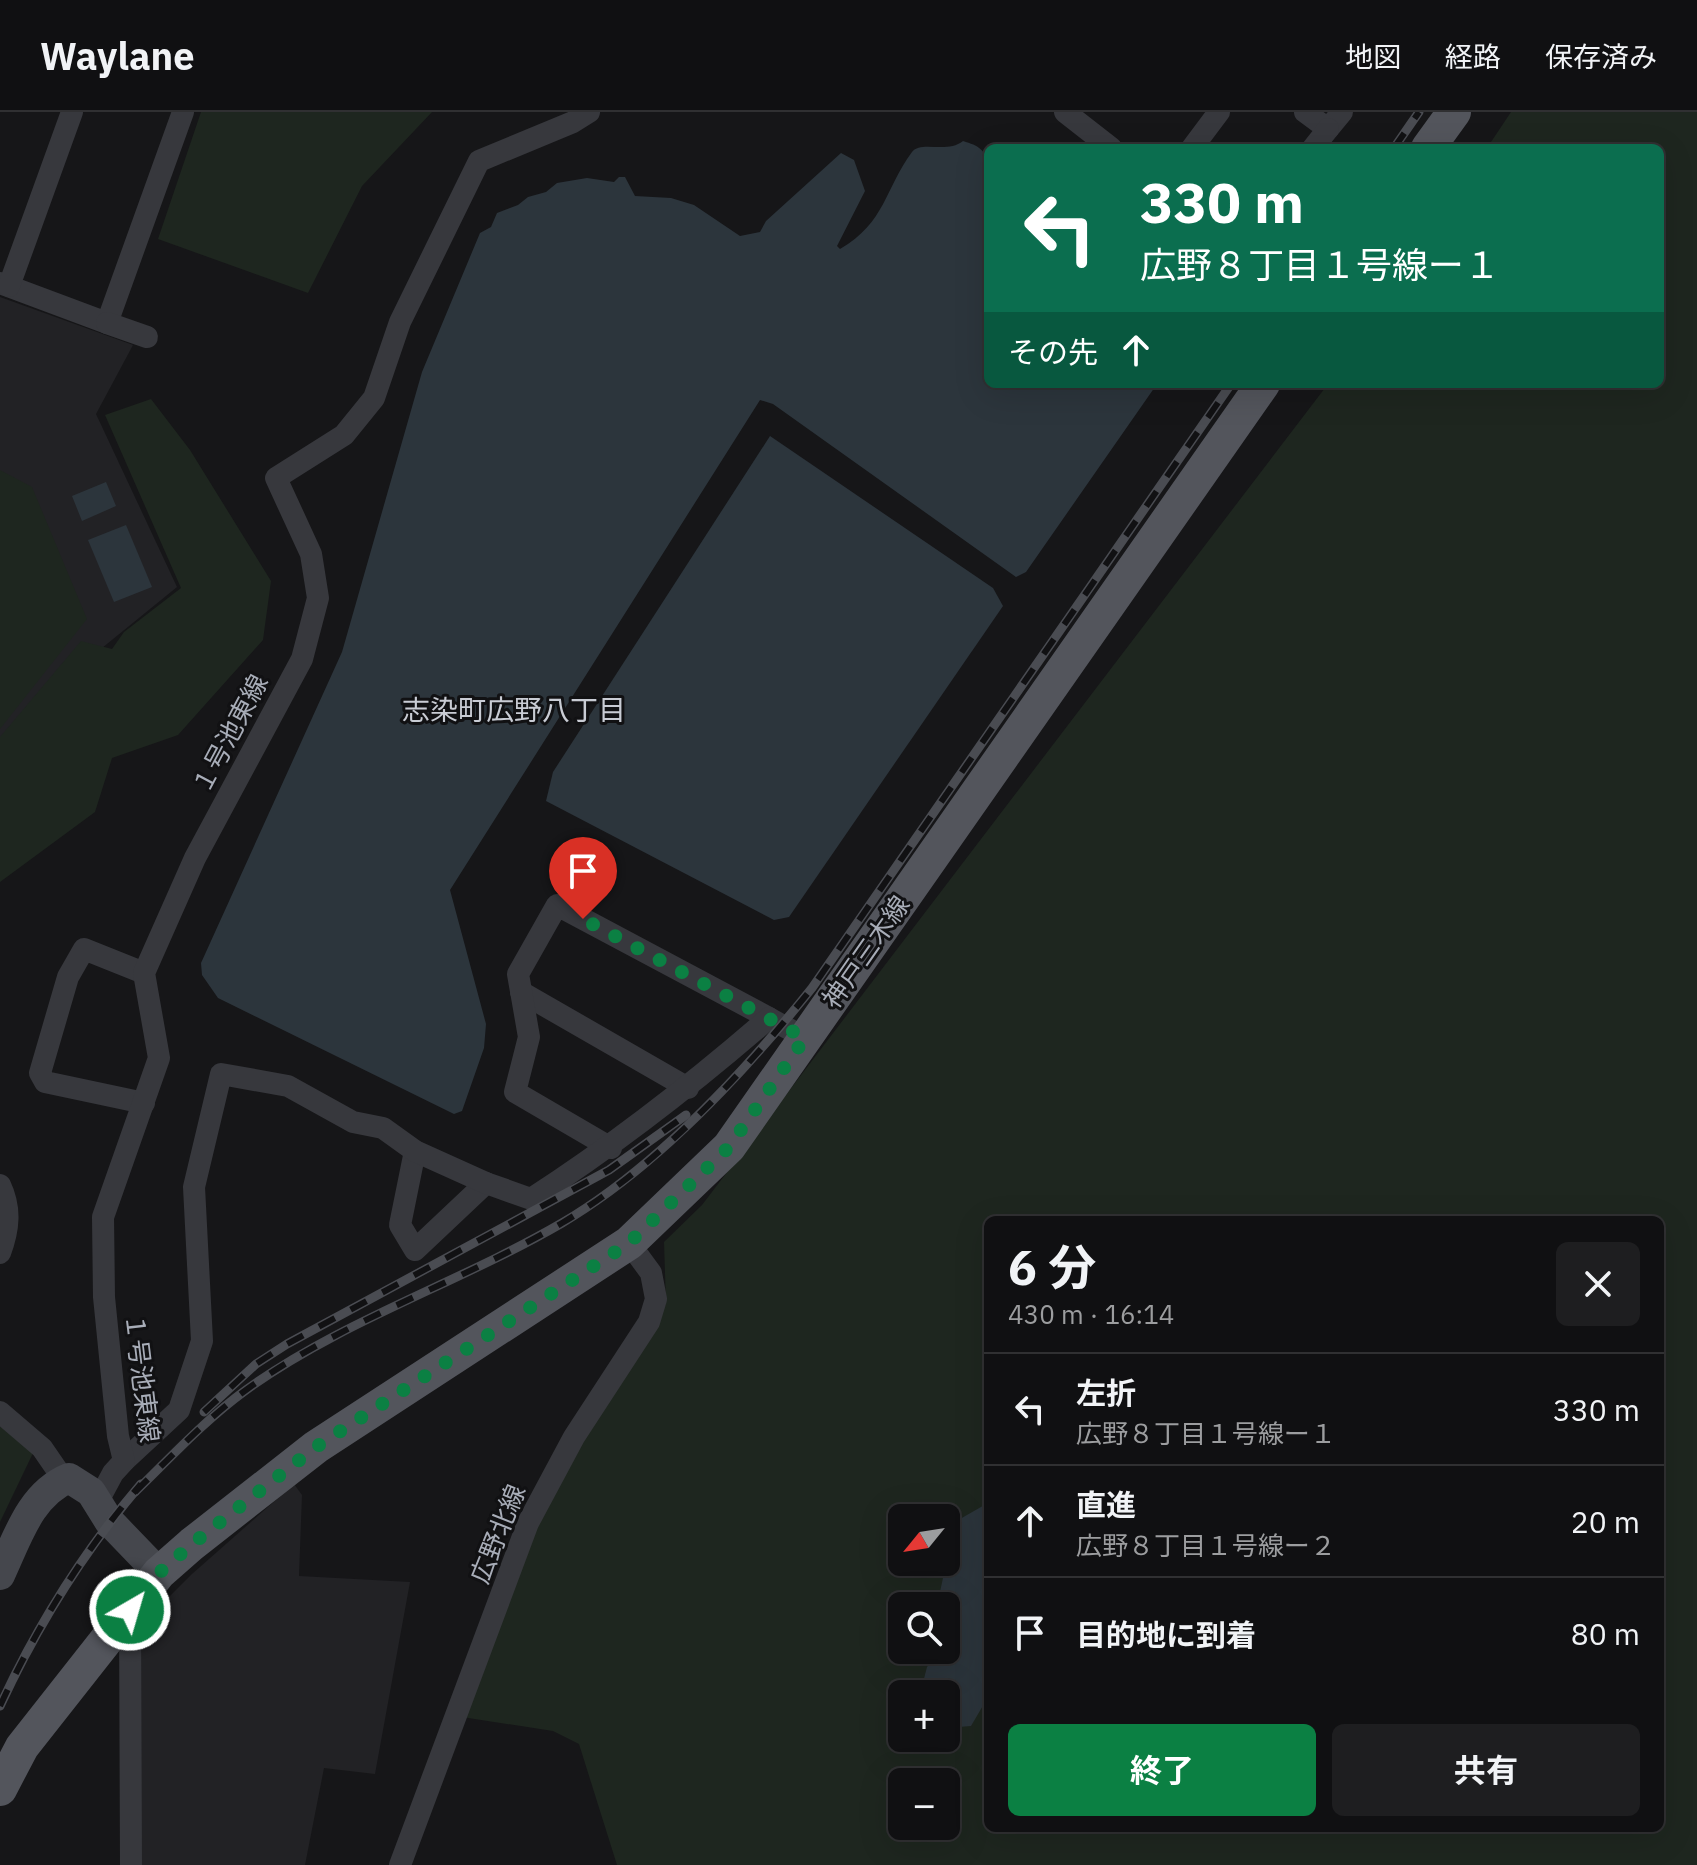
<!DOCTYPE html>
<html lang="ja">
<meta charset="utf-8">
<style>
body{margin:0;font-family:"IBM Plex Sans","Noto Sans JP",sans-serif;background:#1e1e20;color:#f1f3f6;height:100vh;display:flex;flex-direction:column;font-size:30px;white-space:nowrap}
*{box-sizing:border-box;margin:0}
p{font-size:26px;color:#9c9d9f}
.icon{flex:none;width:44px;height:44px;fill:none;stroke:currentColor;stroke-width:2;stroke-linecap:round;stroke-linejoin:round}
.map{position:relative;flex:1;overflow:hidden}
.sheet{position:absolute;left:984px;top:1104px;width:680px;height:616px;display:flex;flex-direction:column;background:#101012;border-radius:12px;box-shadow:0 8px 32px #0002,0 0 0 2px #303032}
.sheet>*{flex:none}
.top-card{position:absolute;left:984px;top:32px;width:680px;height:244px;border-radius:12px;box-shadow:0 8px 32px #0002,0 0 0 2px #303032;background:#0b6e4f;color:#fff;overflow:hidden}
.needle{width:52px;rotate:240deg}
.buttons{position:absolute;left:888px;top:1392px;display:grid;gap:16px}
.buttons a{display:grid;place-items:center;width:72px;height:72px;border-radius:12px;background:#101012;box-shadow:0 8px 32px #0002,0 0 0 2px #303032;font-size:40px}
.pin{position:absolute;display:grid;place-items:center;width:68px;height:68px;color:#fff;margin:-82px -34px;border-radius:50% 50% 50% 0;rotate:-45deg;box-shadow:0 0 8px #0007}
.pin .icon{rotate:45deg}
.me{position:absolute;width:88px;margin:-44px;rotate:38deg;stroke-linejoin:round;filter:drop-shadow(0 0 6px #0008)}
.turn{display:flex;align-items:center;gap:28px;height:168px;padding:0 24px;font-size:36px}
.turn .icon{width:104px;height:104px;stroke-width:2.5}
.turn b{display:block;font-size:56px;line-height:68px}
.then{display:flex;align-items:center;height:76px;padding:0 24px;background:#0003;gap:16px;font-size:30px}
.round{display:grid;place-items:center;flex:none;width:84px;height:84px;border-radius:12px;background:#1e1e20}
.headline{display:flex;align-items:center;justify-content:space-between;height:136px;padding:0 24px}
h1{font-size:48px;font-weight:700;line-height:60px}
.cta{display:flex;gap:16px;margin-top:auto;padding:16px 24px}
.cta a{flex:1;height:92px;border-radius:12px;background:#0b8043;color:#fff;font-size:32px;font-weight:700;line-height:92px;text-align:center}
.cta a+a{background:#1e1e20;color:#f1f3f6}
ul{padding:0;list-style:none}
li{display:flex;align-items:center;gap:24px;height:112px;padding:0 24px;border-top:2px solid #303032}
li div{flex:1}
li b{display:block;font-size:30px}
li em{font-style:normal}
header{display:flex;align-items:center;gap:48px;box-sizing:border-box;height:112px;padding:0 40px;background:#101012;border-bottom:2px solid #303032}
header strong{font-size:38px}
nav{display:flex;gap:44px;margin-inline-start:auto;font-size:28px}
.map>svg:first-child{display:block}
.built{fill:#222225}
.green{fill:#1e261f;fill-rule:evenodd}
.water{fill:#2c353c}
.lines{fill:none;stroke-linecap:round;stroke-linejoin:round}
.street{stroke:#37383d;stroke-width:22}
.secondary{stroke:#45474d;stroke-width:30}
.primary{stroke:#53555c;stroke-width:34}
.rail-casing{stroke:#4a4c52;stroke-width:9}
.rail{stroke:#111113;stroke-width:6;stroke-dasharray:18;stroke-linecap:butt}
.route{stroke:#0b8043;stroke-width:14;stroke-dasharray:0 25.2}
.labels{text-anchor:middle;stroke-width:6;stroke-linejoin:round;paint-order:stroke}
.street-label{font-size:26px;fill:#a8adb8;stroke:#111113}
.neighbourhood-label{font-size:28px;fill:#c9ccd4;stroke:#111113}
</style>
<header>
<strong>Waylane</strong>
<nav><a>地図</a><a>経路</a><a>保存済み</a></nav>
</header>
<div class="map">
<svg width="1697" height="1753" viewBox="0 0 1697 1753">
<rect width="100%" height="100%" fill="#161618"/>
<g class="built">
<polygon points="0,185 133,233 96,302 177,475 86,549 0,683"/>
<polygon points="294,1372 302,1383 299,1464 410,1470 375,1662 324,1656 305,1753 138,1753 139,1515 192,1462"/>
</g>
<g class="green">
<polygon points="201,0 432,0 362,74 308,181 158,127"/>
<path d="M1511,0H1697V1753H617L579,1632L553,1619L462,1605L536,1407L666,1192L664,1130L702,1093L1328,272H1660V36H1487ZM988,1108H1660V1716H988ZM902,1406H946V1450H902ZM902,1494H946V1538H902ZM902,1582H946V1626H902ZM902,1670H946V1714H902Z"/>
<polygon points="151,287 190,338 271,469 263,528 178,623 112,646 95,700 0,770 0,625 81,529 112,537 124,520 181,476 105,303"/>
<polygon points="0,358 32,375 87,507 0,617"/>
<polygon points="0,1314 33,1341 0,1410"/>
</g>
<g class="water">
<path d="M963,29C979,34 985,37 988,53V272H1157L1026,460L1016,465L773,292L760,288L450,778L486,912L484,936L462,999L454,1002L218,886L202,863L201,851L342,540L422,260L480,121L491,115L497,101L518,93L528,85L546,80L557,71L587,66L614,70L619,65H625L635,84L671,86L694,93L740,124L760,120L766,109L841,41L854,48L865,79L837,134L840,137C886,110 884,78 912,40C921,28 947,42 963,29Z"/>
<polygon points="770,324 993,476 1003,494 789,805 774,808 546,689 553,660"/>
<polygon points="106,370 116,394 82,409 72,384"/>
<polygon points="126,413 152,475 114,490 88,428"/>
<polygon points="988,1391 988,1585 971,1614 946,1616 946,1582 920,1582 927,1555 941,1538 946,1538 946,1494 937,1494 947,1447 946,1415"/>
</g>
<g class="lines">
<g class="street">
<polyline points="1065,0 1111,36"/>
<polyline points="1305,0 1328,17 1342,0"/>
<polyline points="1192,36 1219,0"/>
<polyline points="1313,36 1328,17"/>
<polyline points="0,171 107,211 183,0"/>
<polyline points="9,174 72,0"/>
<polyline points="107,211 147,225"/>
<polyline points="144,861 84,837 68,865 40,961 45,970 144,991"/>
<polyline points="521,880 688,976"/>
<polyline points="611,1036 515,980 529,925 518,862 557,793 769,906"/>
<polyline points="415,1039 400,1113 415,1138 486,1071"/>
<path d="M0,1073C11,1096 9,1117 0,1141"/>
<polyline points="0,1300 42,1336 64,1368"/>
<path d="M124,1349L179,1298L202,1229L194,1075L221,962L288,974L353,1010L383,1016L415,1039L486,1071L531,1087C616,1032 693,972 769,906L805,926"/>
<polyline points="98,1389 113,1361 124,1349 118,1324 104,1185 103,1105 159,946 144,861 195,746 302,547 318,486 311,442 276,366 344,323 374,286 400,210 479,49 573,10 589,0"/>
<polyline points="130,1498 131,1753"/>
<polyline points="400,1753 528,1411 574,1325 649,1210 656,1187 651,1161 629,1131"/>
</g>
<path class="secondary" d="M0,1463C17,1427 30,1382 69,1366L91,1380L109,1409L159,1461"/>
<g class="primary">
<polyline points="1428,36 1454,0"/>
<polyline points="0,1677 22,1635 159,1461 192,1432 316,1335 629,1131 729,1035 1263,272"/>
</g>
<defs>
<g id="rail">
<polyline points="1394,36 1419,0"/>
<polyline points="204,1300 256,1252 287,1232 609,1058 686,1003"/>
<path d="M135,1380C171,1345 206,1307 246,1278C343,1208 459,1171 562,1111C657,1055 743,962 812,876L1231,272"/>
<path d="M0,1594C37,1514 84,1439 141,1372"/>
</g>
</defs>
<use href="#rail" class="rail-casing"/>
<use href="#rail" class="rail"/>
</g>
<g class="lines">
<polyline class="route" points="130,1498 159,1461 192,1432 316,1335 629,1131 729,1035 805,926 583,807"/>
</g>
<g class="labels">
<g class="street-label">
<text transform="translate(230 622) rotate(-62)" y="9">１号池東線</text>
<text transform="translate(866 840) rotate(-55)" y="9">神戸三木線</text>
<text transform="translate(142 1266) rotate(83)" y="9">１号池東線</text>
<text transform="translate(498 1422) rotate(-68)" y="9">広野北線</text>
</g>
<g class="neighbourhood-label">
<text x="514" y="608">志染町広野八丁目</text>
</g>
</g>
</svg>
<div class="buttons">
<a><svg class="needle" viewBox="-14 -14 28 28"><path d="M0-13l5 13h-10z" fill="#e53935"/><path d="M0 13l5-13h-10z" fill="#9c9d9f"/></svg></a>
<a><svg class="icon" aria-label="search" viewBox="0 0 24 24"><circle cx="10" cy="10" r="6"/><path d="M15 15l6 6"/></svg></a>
<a>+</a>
<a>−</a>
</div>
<div class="pin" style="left:583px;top:807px;background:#d93025"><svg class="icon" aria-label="arrive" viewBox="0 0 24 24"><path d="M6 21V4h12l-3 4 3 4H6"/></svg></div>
<svg class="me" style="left:130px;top:1498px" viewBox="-20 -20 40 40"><circle r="17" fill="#0b8043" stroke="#fff" stroke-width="3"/><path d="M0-11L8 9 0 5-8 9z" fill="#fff"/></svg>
<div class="top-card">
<div class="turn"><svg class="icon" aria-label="left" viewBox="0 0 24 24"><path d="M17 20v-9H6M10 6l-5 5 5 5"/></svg><div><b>330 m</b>広野８丁目１号線ー１</div></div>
<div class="then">その先<svg class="icon" aria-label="ahead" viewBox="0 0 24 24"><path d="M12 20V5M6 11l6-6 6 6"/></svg></div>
</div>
<section class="sheet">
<div class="headline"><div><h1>6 分</h1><p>430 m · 16:14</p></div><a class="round"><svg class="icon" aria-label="close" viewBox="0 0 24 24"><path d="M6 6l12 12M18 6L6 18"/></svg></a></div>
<ul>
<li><svg class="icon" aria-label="left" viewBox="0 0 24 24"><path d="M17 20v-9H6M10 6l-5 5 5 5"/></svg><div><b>左折</b><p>広野８丁目１号線ー１</p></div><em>330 m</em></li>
<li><svg class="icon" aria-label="ahead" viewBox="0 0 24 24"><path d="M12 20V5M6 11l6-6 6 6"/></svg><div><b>直進</b><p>広野８丁目１号線ー２</p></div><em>20 m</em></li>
<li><svg class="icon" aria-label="arrive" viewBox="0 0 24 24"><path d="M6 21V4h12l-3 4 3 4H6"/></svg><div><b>目的地に到着</b></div><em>80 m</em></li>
</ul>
<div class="cta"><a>終了</a><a>共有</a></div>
</section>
</div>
